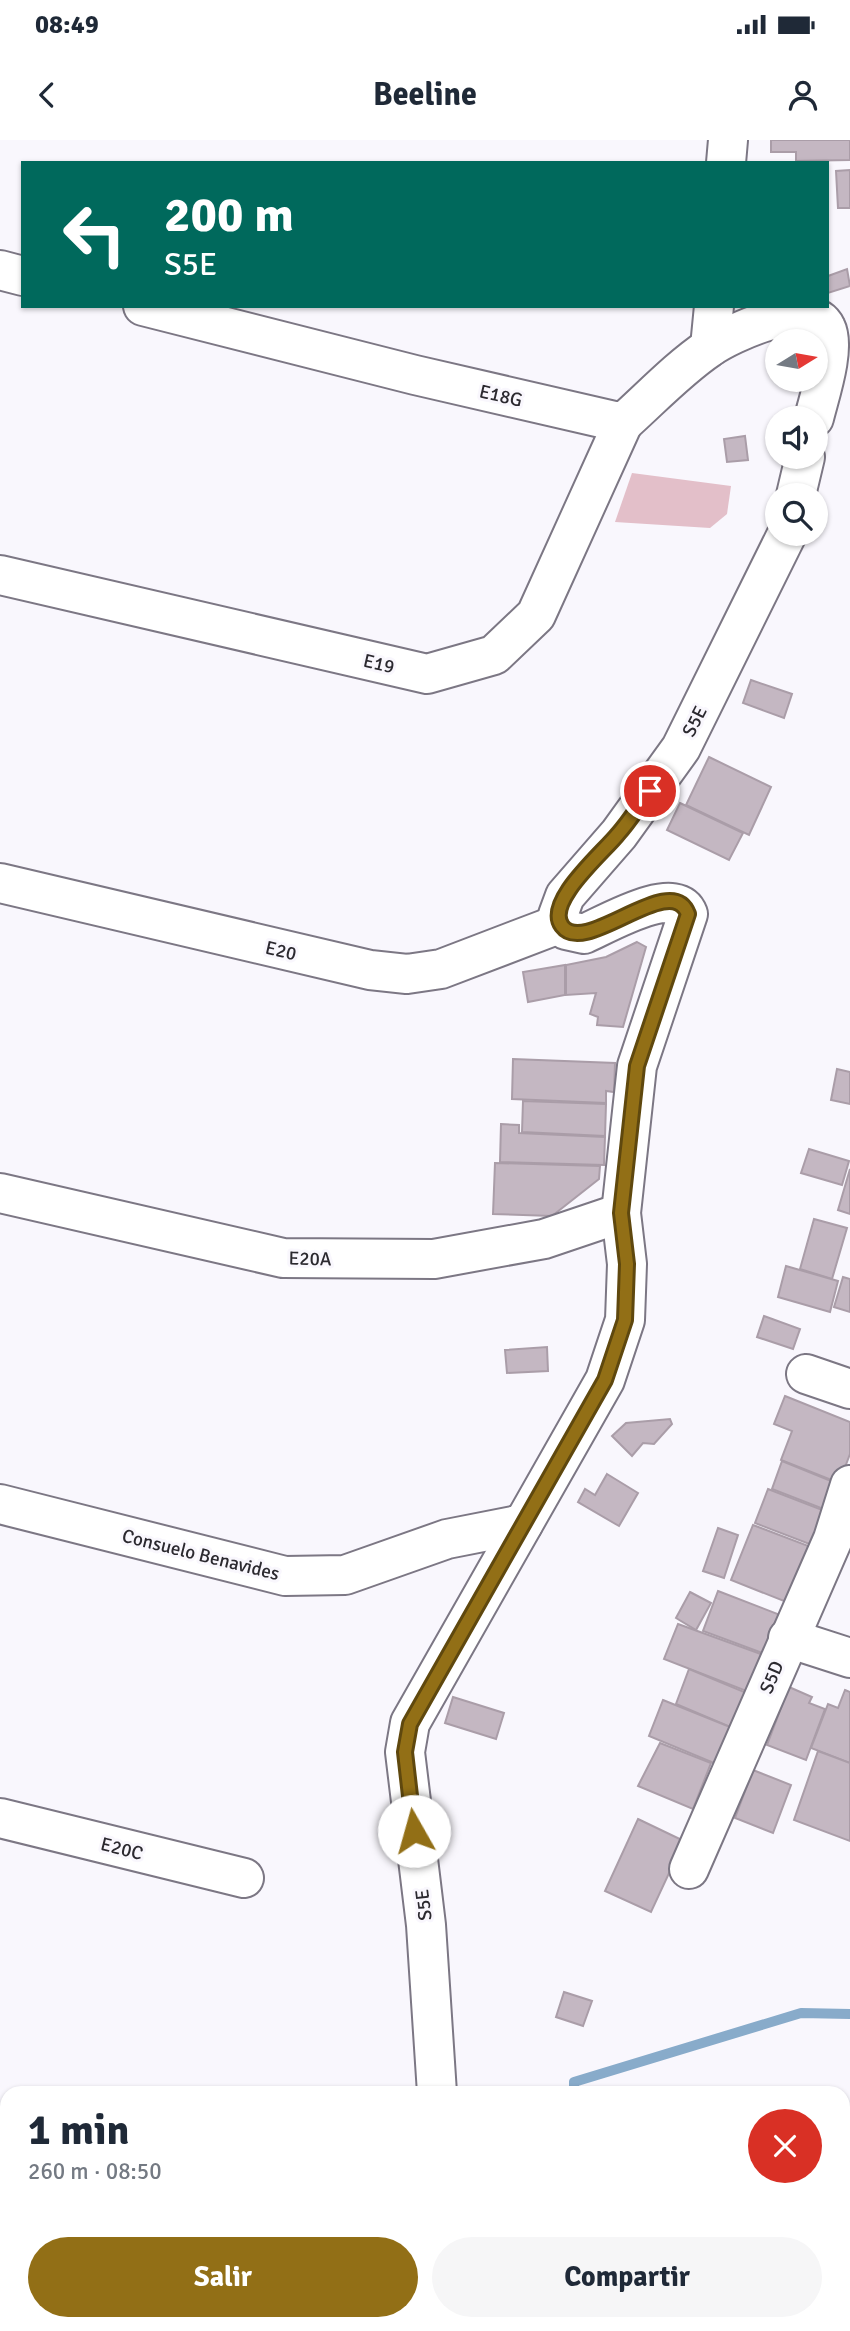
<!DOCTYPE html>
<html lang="es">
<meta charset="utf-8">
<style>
body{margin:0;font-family:Signika,sans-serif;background:#f6f6f7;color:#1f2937;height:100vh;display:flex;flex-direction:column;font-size:26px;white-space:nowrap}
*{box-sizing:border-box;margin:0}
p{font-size:23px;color:#747a83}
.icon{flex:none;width:38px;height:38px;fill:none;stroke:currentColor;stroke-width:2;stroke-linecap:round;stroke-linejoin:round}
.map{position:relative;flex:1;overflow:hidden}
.side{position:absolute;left:0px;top:1946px;width:850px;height:245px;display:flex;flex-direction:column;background:#fff;border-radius:21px 21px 0 0;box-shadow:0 2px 5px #0004}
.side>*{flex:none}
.top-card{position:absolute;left:21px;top:21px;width:808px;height:147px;border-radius:0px;box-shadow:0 2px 5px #0004;background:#00695c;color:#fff;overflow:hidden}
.needle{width:46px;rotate:79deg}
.buttons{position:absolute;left:765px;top:189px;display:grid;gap:14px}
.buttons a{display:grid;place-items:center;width:63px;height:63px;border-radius:50%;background:#fff;box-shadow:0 2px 5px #0004;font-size:35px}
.pin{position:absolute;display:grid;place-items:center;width:60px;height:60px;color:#fff;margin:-30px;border:4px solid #fff;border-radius:50%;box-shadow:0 2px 7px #0007}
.me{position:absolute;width:77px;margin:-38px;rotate:353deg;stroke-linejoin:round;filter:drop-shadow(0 0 5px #0008)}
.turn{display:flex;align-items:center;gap:24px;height:147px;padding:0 28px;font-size:32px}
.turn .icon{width:91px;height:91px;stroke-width:2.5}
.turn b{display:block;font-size:49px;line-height:60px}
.round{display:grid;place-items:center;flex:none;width:74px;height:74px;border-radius:37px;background:#f6f6f7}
.head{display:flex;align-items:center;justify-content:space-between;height:119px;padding:0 28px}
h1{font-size:42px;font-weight:700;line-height:52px}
.primary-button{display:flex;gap:14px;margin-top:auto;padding:14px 28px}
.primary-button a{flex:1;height:80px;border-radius:42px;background:#926f16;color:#fff;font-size:28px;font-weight:700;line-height:80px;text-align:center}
.primary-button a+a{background:#f6f6f7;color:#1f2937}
.status{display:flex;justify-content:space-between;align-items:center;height:49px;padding:0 35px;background:#fff;direction:ltr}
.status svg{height:19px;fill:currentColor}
header{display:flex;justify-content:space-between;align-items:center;height:91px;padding:0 28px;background:#fff;font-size:32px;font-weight:700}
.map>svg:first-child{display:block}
.green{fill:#e3bfc9}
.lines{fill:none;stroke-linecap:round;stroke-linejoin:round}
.stream{stroke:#88abca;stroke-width:10}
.building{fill:#c4b7c2;stroke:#aa9da8;stroke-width:2}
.minor-casing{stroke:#7c7784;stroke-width:42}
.minor{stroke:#fff;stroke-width:38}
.route-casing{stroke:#5f480e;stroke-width:18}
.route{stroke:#926f16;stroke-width:12}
.labels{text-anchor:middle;stroke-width:6;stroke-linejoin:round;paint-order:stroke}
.street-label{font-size:19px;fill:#2b292f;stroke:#f9f7fd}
</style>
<div class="status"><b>08:49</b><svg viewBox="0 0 49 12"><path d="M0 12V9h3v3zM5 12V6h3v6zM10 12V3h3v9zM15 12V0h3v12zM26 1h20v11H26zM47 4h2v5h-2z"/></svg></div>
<header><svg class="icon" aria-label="back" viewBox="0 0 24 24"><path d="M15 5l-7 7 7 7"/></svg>Beeline<svg class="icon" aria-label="person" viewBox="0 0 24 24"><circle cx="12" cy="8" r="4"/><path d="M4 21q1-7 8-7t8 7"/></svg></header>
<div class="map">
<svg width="850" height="2191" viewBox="0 0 850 2191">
<rect width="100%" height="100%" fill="#f9f7fd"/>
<g class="green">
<polygon points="632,333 731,346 727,374 710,388 615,382"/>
<polygon points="193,2184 353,2184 346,2191 186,2191"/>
</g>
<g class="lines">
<g class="stream">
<polyline points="574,1953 574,1942 801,1873 850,1874"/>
<polyline points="586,2184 587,2191"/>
</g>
</g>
<g class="building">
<polygon points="771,0 850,0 850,20 796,21 796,12 771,12"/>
<polygon points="850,30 850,68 838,68 836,31"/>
<polygon points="847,129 850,146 828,153 828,136"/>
<polygon points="745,296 748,320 727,322 724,299"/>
<polygon points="751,540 792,554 784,578 743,563"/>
<polygon points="709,617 771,647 749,695 686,665"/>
<polygon points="680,663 743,693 729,720 667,690"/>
<polygon points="637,802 646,807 623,887 597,885 598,877 590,874 596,853 566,855 566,825 606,817"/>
<polygon points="565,825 565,855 528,862 523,832"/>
<polygon points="513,919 615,923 614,952 606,951 606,963 512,959"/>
<polygon points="837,929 850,932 850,964 831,960"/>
<polygon points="523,961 606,964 605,996 522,992"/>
<polygon points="501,984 519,985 519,993 605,997 604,1025 500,1022"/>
<polygon points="809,1009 849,1021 842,1045 801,1033"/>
<polygon points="495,1023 600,1026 599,1039 552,1076 493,1074"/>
<polygon points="850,1029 850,1074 838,1070"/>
<polygon points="814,1079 847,1088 832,1139 800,1129"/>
<polygon points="786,1126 838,1141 830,1172 778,1157"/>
<polygon points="843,1137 850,1139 850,1172 834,1167"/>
<polygon points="764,1176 800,1189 793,1209 757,1197"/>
<polygon points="547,1207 548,1231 507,1233 505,1210"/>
<polygon points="785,1256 850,1282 850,1314 839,1343 781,1320 792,1291 774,1284"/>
<polygon points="670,1279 672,1284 654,1304 643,1303 632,1316 612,1296 626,1283"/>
<polygon points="782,1321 836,1343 826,1370 772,1349"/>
<polygon points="607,1334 638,1353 619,1386 578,1362 585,1349 595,1355"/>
<polygon points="768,1349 825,1371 812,1405 755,1383"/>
<polygon points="753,1385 811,1407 789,1463 731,1440"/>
<polygon points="718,1388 738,1395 724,1438 703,1431"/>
<polygon points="718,1451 788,1478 773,1517 703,1491"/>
<polygon points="690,1452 711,1463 696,1490 676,1478"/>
<polygon points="678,1484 769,1517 754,1554 664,1519"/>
<polygon points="689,1529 749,1554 735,1589 676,1564"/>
<polygon points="789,1547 812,1557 809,1563 825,1569 806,1620 767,1605"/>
<polygon points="845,1550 850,1552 850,1623 811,1608 828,1564 838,1568"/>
<polygon points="453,1557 504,1573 496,1599 445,1583"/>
<polygon points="663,1560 735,1589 721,1626 649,1596"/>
<polygon points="660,1603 711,1623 693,1669 638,1646"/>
<polygon points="818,1611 850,1623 850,1701 794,1680"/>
<polygon points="753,1630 791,1645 773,1693 735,1678"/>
<polygon points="638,1679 684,1701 651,1772 605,1751"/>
<polygon points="564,1852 592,1861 583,1886 556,1877"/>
</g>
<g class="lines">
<defs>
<g id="minor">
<polyline points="726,23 728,0"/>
<polyline points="0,130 23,136"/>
<path d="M143,166L415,235L623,283C651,258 678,229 709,208C730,193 811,156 826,188C836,208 819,257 814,278"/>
<polyline points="710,207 714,166"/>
<polyline points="796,355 805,317"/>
<polyline points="0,435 427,534 494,515 536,475 623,283"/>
<polyline points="0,743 370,830 407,834 441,829 559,784"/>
<polyline points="0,1053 283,1118 434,1119 544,1099 621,1073"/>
<polyline points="806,1234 850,1249"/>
<polyline points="0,1364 285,1436 345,1435 447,1399 523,1384"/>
<polyline points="788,1498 850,1518"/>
<polyline points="0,1678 244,1738"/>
<polyline points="689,1729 833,1399 850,1345"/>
<path d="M437,1953L426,1785L405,1612L410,1583L605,1240L625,1180L627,1124L621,1073L637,926L688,774C676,743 605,785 584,794L566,790L559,784L558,775L565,756L619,694L681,608L787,394"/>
<polyline points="391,2191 395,2184"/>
</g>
</defs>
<use href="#minor" class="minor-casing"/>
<use href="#minor" class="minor"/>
</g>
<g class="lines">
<defs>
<path id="route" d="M414,1691L405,1612L410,1584L605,1240L625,1180L627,1124L621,1073L637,926L688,774C671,729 585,818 562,786C544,762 604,712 618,694C630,681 639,665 650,651"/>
</defs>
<use href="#route" class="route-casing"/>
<use href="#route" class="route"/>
</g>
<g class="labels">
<g class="street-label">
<text transform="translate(501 255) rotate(13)" y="7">E18G</text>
<text transform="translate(379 523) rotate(13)" y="7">E19</text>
<text transform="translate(694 581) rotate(-63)" y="7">S5E</text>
<text transform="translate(281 810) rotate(13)" y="7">E20</text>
<text transform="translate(310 1118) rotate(1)" y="7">E20A</text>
<text transform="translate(201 1414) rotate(14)" y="7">Consuelo Benavides</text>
<text transform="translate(771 1537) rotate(-67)" y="7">S5D</text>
<text transform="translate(122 1708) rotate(14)" y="7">E20C</text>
<text transform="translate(423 1765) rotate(-97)" y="7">S5E</text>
</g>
</g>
</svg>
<div class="buttons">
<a><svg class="needle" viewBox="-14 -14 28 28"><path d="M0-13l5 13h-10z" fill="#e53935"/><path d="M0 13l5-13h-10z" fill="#747a83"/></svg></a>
<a><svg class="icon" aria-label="sound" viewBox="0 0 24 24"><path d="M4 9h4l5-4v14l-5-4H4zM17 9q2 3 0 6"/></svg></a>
<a><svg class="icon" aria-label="search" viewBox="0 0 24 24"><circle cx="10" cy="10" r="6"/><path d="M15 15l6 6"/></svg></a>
</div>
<div class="pin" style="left:650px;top:651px;background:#d93025"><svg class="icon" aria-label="arrive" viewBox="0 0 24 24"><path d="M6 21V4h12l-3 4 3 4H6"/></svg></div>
<svg class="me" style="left:414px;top:1691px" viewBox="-20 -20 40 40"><circle r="19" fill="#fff"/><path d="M0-13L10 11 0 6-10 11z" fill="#926f16"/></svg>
<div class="top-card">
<div class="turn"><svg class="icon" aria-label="left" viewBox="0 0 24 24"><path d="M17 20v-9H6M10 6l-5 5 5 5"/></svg><div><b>200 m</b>S5E</div></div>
</div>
<section class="side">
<div class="head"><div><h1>1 min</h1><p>260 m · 08:50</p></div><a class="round" style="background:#d93025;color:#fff"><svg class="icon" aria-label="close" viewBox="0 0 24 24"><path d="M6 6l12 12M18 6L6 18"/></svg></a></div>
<div class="primary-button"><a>Salir</a><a>Compartir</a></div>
</section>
</div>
